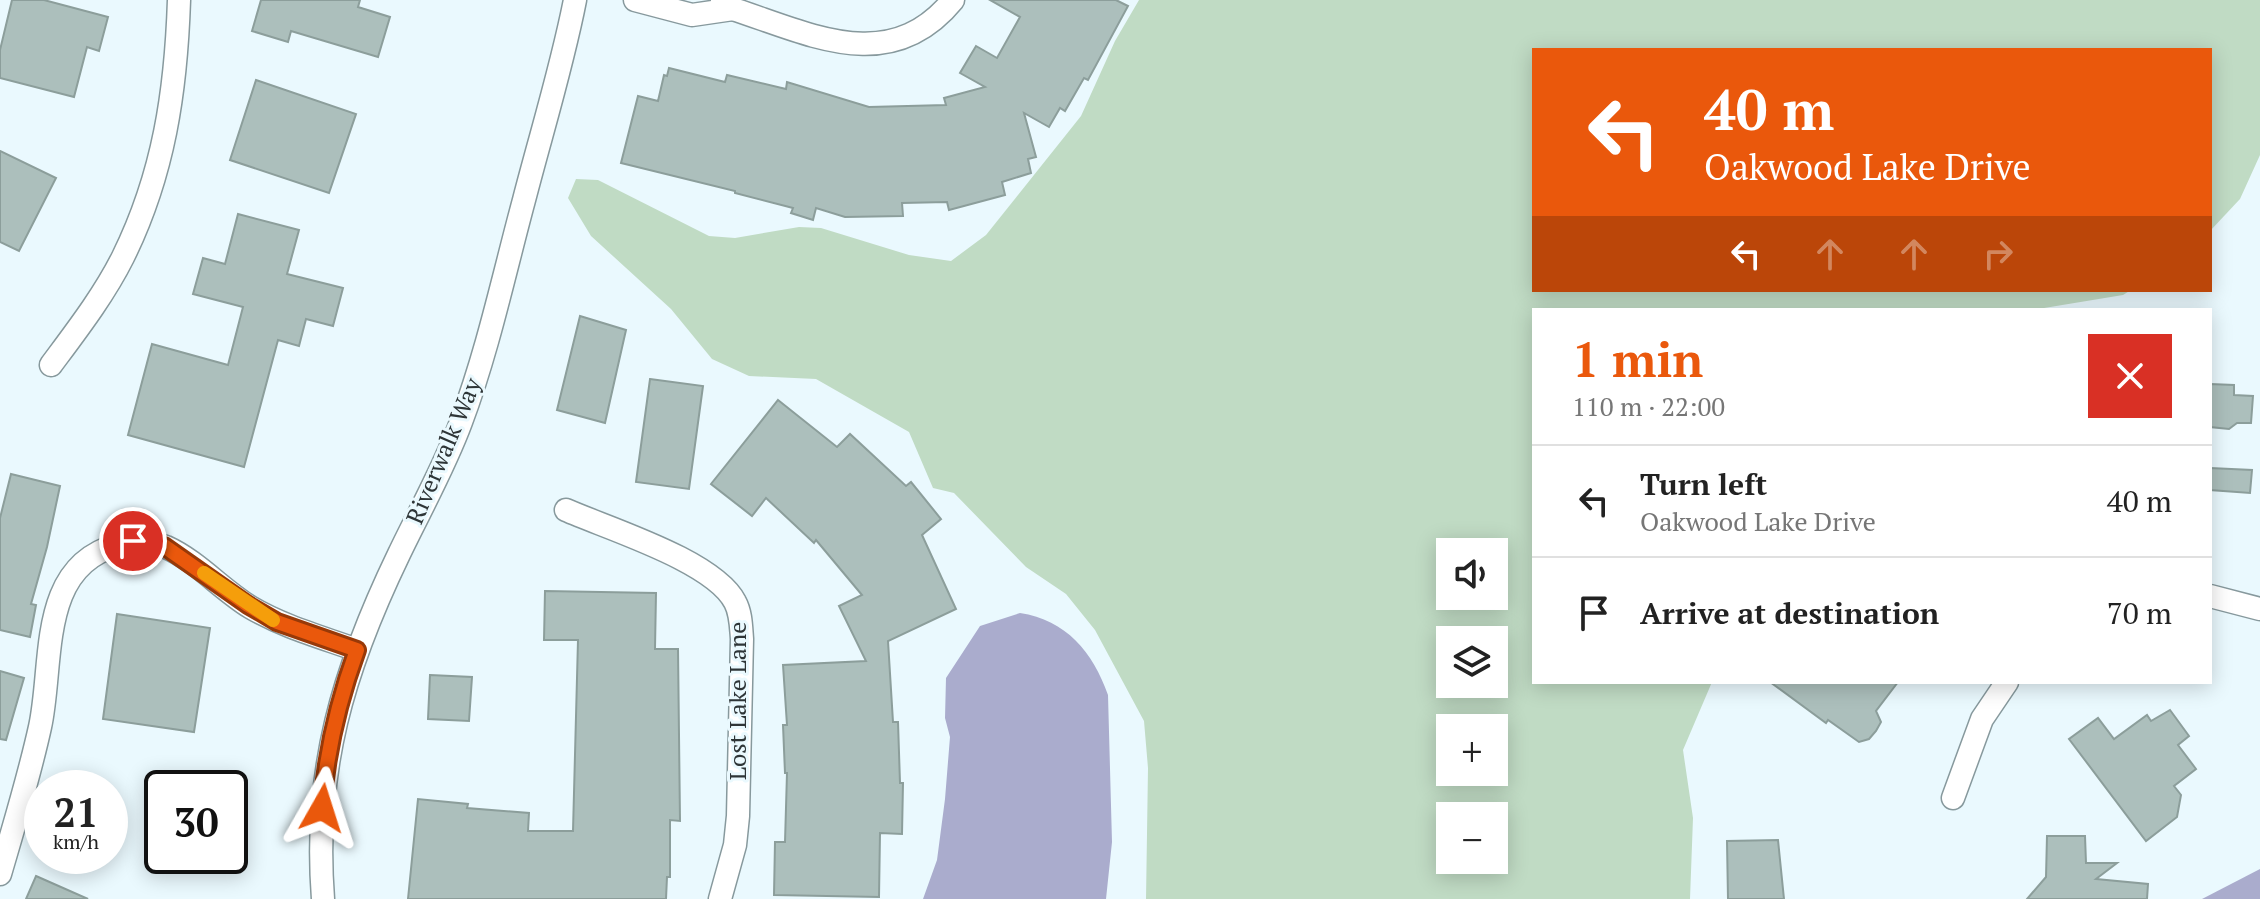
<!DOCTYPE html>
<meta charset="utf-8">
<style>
body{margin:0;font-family:"PT Serif",serif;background:#f2f2f2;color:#222;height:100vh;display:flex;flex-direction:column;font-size:30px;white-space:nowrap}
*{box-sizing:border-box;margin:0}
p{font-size:26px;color:#767676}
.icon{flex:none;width:44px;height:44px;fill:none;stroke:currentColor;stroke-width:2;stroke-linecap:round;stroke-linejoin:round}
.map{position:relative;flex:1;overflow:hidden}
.drawer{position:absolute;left:1532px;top:308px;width:680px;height:376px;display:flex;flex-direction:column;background:#fff;border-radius:0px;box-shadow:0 4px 20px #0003}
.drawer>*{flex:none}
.guide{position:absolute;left:1532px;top:48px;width:680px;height:244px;border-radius:0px;box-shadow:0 4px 20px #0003;background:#ea580c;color:#fff;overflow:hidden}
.controls{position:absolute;left:1436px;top:538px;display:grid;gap:16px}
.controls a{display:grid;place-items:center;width:72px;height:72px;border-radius:0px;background:#fff;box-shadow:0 4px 20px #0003;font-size:40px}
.speed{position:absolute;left:24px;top:770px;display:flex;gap:16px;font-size:40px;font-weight:700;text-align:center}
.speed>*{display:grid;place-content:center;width:104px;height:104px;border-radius:50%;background:#fff;box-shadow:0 4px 20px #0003;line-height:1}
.speed small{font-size:20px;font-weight:400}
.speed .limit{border:4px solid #111;border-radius:12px;background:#fff;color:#111}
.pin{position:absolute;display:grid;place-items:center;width:68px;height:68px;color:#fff;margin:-34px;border:4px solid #fff;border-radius:50%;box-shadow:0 2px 8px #0007}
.me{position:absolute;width:88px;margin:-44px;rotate:6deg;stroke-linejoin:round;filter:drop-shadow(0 0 6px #0008)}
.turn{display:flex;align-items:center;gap:28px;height:168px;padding:0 40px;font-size:36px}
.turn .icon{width:104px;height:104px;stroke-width:2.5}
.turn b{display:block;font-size:56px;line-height:68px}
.lanes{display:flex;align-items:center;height:76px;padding:0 40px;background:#0003;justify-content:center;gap:40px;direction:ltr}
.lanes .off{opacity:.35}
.round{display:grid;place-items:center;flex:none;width:84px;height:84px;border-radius:0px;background:#f2f2f2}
.summary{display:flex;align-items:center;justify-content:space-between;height:136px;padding:0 40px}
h1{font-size:48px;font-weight:700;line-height:60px;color:#ea580c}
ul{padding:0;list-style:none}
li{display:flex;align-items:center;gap:24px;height:112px;padding:0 40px;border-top:2px solid #e0e0e0}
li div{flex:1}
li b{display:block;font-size:30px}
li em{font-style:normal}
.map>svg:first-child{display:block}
.green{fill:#c0dbc4;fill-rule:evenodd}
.water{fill:#aaaccd}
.building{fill:#acbfbc;stroke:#8c9e9b;stroke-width:2}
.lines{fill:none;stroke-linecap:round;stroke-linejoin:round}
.minor-casing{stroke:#87999d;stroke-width:25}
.minor{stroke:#fff;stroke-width:22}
.route-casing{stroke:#983908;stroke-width:20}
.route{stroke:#ea580c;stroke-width:14}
.slow{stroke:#f59e0b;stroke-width:14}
.labels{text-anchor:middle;stroke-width:6;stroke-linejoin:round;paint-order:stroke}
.street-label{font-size:24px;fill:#2e3537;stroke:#eaf9fe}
</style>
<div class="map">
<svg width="2260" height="899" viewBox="0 0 2260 899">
<rect width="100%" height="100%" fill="#eaf9fe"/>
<path class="green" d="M1139,0H2260V155L2240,199L2210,231V50H1534V290H2131L2123,295L2032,310H1534V682H1712L1683,750L1693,818L1690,899H1146L1148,768L1144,721L1095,630L1066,594L1026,567L954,493L933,488L909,432L816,379L749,376L712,359L671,309L591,236L568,198L576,179L598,180L709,236L735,238L799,227L821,228L909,255L951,261L986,235L1081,116L1115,41ZM1450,552H1494V596H1450ZM1450,640H1494V684H1450ZM1450,728H1494V772H1450ZM1450,816H1494V860H1450Z"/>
<g class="water">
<path d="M1020,613C1066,620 1093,652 1108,695L1112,842L1106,899H923L937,860L945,799L950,737L945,718L946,678L980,626Z"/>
<polygon points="2260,869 2260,899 2202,899"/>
</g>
<g class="building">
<polygon points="12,0 44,0 108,17 99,51 87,47 74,97 0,78 0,50"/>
<polygon points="261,0 360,0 358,7 390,17 378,57 291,31 288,42 252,31"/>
<polygon points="990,0 1116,0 1128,6 1088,80 1084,78 1065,111 1060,108 1049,127 1024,113 1036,157 1028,159 1031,173 1002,182 1005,195 949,210 947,202 902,203 903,216 845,217 816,208 813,220 791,213 793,208 735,193 735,191 621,163 638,96 658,101 664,75 667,76 669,68 725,82 727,75 786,89 787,82 869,107 946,105 944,98 985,87 960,73 976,46 997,58 1020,17"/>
<polygon points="256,80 356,114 329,193 230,160"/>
<polygon points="0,151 56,178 19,251 0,242"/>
<polygon points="238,214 299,230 287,274 343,288 333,326 306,319 299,346 278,340 244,467 128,435 152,344 228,365 243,307 193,294 203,258 225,264"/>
<polygon points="580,316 626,330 605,423 557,410"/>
<polygon points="650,379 703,386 689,489 636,482"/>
<polygon points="2210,384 2234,385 2234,395 2253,396 2251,423 2237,423 2229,429 2210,427"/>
<polygon points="778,400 837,447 850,434 906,486 911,482 941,519 922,535 956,609 888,641 893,722 898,722 900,783 903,783 902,834 880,833 879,897 774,895 775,842 785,842 787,773 785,773 783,725 787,725 783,665 866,661 839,606 862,595 816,540 814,543 766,498 752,516 711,484"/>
<polygon points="2210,468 2252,470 2250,493 2210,490"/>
<polygon points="11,474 60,486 47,547 31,604 36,605 30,637 0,630 0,518"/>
<polygon points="545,591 656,593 655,649 678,649 680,821 670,820 670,877 667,877 666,899 408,899 418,799 468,804 467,808 529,813 528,831 573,831 578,640 544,640"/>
<polygon points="117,614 210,628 194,732 103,719"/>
<polygon points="0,671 24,678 6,740 0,739"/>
<polygon points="430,675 472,677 469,721 428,719"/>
<polygon points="1770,682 1898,682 1876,711 1881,722 1876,731 1869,739 1859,742 1828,720 1826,723"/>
<polygon points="2170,710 2189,736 2178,745 2196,769 2174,786 2181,795 2177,817 2146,841 2069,739 2098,718 2114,739 2147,715 2151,721"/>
<polygon points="2047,836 2085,836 2086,863 2117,863 2096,879 2148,884 2147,899 2027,899 2046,877"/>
<polygon points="1778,840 1784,899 1728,899 1727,841"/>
<polygon points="36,876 88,899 26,899"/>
</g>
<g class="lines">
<defs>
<g id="minor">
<polyline points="635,0 692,15 733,9"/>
<path d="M722,0L733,9C810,34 890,77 953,0"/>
<path d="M51,365C77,330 104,295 123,257C164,174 176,91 179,0"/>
<path d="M566,510C609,529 714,561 735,602C741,613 741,626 742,639L738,816L735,845L720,899"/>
<polyline points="2210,596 2260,609"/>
<polyline points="1953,798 1982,719 2007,682"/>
<path d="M0,874C14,826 29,777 40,727C54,664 37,566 118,545C133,542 151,541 166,547C197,561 221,589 250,607C284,627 321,637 357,650"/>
<path d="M323,899C313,770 343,670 399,554C420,510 444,468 461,422C488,350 504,274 524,200C541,134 562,67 575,0"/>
</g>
</defs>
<use href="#minor" class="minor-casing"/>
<use href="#minor" class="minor"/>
</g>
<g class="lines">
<defs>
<path id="route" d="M133,541L164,546L248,605L277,622L357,650C338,702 326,753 322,808"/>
</defs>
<use href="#route" class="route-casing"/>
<use href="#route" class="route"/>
<polyline class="slow" points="204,573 273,620"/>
</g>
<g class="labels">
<g class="street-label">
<text transform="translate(444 451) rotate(-67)" y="8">Riverwalk Way</text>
<text transform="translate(738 701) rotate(-90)" y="8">Lost Lake Lane</text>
</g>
</g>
</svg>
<div class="controls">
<a><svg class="icon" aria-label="sound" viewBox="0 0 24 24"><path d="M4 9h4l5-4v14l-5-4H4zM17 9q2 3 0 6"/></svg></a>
<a><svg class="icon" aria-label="layers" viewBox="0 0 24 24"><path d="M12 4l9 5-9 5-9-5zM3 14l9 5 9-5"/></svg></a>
<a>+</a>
<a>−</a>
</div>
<div class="speed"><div>21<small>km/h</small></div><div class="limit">30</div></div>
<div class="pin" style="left:133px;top:541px;background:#d93025"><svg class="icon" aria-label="arrive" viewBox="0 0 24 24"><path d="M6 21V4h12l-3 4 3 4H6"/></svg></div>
<svg class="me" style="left:322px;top:808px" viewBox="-20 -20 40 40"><path d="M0-17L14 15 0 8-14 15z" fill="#ea580c" stroke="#fff" stroke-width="4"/></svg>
<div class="guide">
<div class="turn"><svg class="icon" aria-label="left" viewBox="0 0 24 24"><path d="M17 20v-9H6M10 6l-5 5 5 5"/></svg><div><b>40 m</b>Oakwood Lake Drive</div></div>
<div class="lanes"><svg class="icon" aria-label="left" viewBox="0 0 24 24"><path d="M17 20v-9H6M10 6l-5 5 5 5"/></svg><svg class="icon off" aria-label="ahead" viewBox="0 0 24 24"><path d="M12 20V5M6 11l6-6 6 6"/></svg><svg class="icon off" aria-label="ahead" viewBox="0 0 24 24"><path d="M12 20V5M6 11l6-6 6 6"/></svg><svg class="icon off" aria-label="right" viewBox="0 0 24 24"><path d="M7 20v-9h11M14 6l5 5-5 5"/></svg></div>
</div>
<section class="drawer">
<div class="summary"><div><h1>1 min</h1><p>110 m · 22:00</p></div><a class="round" style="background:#d93025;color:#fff"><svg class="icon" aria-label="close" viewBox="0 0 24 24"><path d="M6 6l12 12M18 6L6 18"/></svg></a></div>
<ul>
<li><svg class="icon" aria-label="left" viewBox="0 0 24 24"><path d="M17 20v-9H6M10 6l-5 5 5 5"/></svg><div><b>Turn left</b><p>Oakwood Lake Drive</p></div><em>40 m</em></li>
<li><svg class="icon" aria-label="arrive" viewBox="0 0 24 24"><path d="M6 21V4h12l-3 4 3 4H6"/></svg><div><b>Arrive at destination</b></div><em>70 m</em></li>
</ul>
</section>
</div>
